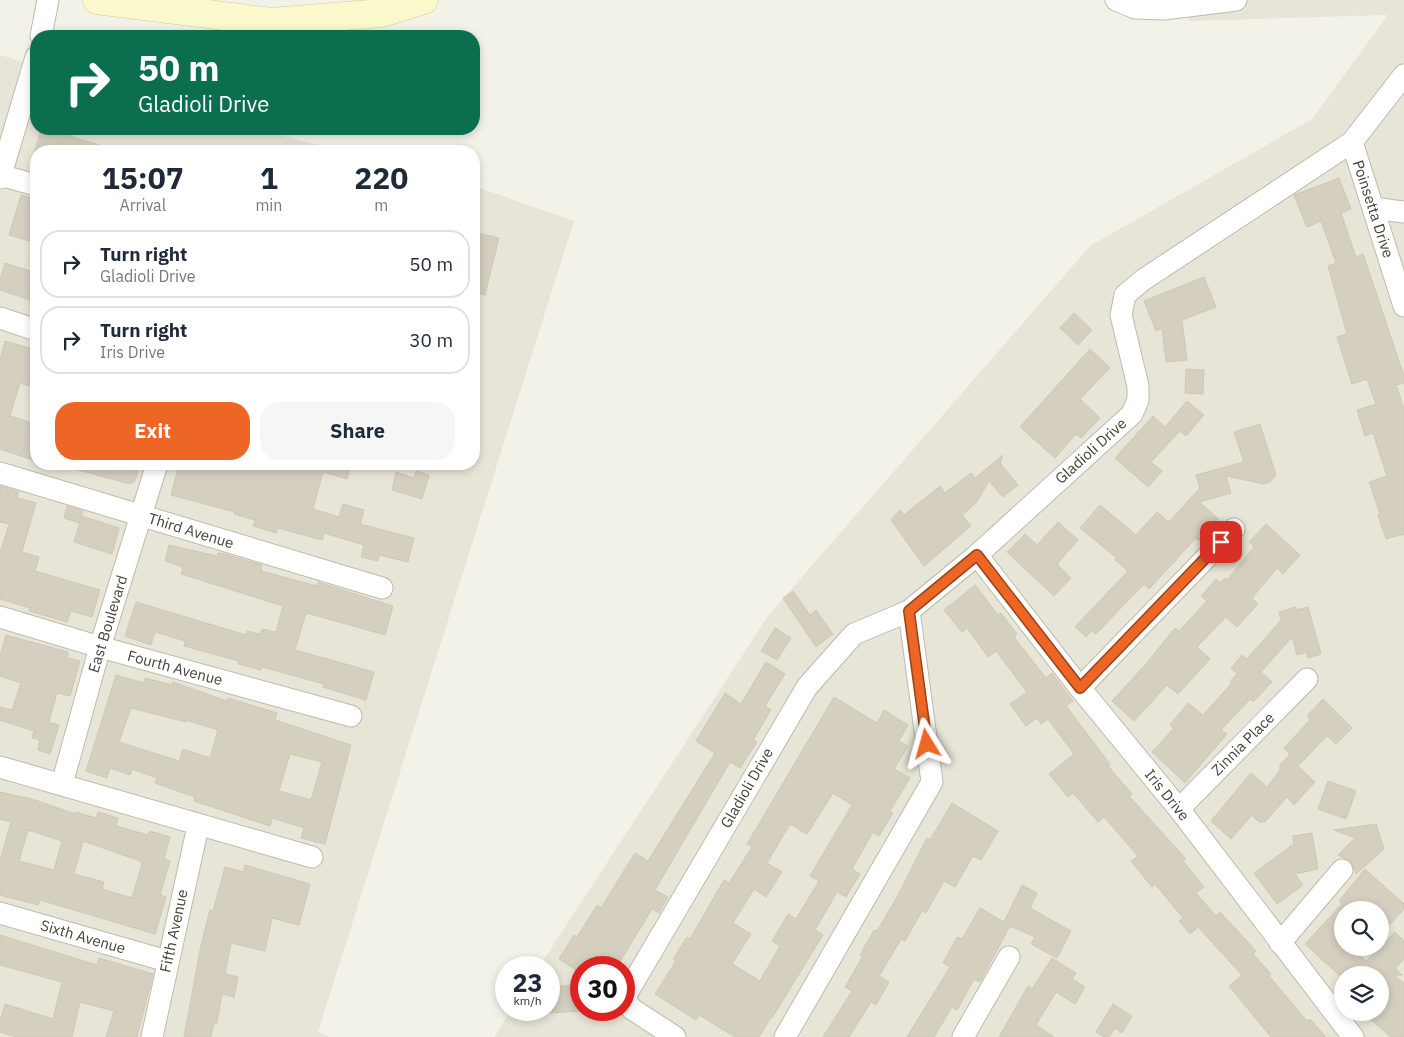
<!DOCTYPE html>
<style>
body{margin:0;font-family:"IBM Plex Sans",sans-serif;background:#f6f6f7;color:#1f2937;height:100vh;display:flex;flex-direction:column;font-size:19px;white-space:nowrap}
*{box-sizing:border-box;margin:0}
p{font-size:16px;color:#747a83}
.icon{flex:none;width:28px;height:28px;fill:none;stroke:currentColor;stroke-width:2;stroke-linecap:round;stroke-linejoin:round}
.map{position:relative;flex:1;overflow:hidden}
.sheet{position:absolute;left:30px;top:145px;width:450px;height:325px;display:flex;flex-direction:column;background:#fff;border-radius:20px;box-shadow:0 2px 8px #0003}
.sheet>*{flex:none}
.banner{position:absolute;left:30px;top:30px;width:450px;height:105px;border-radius:20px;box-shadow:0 2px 8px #0003;background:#0b6e4f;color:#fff;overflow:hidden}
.fabs{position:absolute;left:1334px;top:901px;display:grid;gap:10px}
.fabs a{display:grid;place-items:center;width:55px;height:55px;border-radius:50%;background:#fff;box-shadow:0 2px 8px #0003;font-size:25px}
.speed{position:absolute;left:495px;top:956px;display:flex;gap:10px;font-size:25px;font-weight:700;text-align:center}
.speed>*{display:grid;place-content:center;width:65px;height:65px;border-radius:50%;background:#fff;box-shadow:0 2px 8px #0003;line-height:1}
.speed small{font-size:12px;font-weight:400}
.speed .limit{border:8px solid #d22;background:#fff;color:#111}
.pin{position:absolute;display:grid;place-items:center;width:42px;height:42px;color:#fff;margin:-21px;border-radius:10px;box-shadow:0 2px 8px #0006}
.me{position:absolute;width:55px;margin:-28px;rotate:352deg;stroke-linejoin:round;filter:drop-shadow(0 0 4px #0008)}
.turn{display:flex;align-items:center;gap:18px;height:105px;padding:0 25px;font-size:22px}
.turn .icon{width:65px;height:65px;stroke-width:2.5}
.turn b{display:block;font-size:35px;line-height:42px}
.eta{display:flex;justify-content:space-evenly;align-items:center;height:85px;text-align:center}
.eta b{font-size:30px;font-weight:800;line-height:35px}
.button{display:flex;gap:10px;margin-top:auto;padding:10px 25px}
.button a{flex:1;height:58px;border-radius:20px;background:#ed6626;color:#fff;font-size:20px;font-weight:800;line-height:58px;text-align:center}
.button a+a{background:#f6f6f7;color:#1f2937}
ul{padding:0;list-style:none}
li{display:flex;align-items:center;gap:15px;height:68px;margin:0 10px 8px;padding:0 15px;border:2px solid #e0e1e3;border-radius:20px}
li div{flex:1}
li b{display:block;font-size:19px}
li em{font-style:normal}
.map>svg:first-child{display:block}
.residential{fill:#e7e5d7;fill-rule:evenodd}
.building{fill:#d4cfbf;stroke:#cfc8b2;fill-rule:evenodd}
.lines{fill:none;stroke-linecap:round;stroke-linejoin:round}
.street-casing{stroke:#bebbac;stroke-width:23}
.secondary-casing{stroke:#d0cb9b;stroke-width:29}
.street{stroke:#fff;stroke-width:21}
.secondary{stroke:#fbf8cb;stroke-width:28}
.route-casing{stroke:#9a4219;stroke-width:12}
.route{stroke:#ed6626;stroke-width:9}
.labels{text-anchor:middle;stroke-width:4.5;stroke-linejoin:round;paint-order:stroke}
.street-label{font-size:15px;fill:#464337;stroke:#fff}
</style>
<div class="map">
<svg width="1404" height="1037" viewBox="0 0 1404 1037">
<rect width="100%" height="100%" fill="#f3f2e9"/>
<g class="residential">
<path d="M1183,0H1404V1037H494L511,1010H549V968L539,967L768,616L1090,246L1312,119L1388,15L1189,21ZM1342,910H1380V948H1342ZM581,968H624V1010H581ZM1342,975H1380V1012H1342Z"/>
<polygon points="0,55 36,66 36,129 256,129 340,151 36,151 36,464 474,464 474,186 574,221 318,1032 330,1037 0,1037"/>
</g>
<g class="building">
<polygon points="41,129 69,129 67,135 108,148 107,151 35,151"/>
<polygon points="1339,178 1351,209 1341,213 1356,257 1363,254 1404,376 1404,383 1396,385 1404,409 1404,534 1386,539 1378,515 1380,514 1369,482 1387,476 1373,433 1365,436 1357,410 1376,404 1367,379 1352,384 1337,337 1347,334 1328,266 1336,263 1321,221 1307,227 1294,195"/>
<polygon points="21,195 36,199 36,243 9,235"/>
<polygon points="474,232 499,238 485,295 474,292"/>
<polygon points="5,263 36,273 36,302 0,290 0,280"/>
<polygon points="1204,277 1216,307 1182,320 1187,360 1166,362 1162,328 1156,331 1144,301"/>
<polygon points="1074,313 1092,330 1078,345 1060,328"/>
<polygon points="5,341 36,350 36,388 20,383 10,416 36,424 36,461 0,449 0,360"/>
<polygon points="1090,349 1110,368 1080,399 1100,418 1081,438 1076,434 1055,458 1020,427"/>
<polygon points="1186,369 1204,370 1203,394 1185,393"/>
<polygon points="1187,401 1204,415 1186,436 1180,431 1151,462 1162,471 1148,487 1115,458 1153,416 1165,427"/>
<polygon points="1260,424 1276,475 1270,482 1264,484 1226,476 1231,493 1200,502 1218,519 1198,541 1196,538 1149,589 1144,584 1096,634 1091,631 1086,637 1075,627 1128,571 1115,560 1117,558 1080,528 1100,505 1136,535 1157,512 1169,522 1200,488 1196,475 1244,462 1234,432"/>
<polygon points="1003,455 1000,463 1018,485 1003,497 989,481 976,503 962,515 971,526 924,566 891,520 900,510 904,515 940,486 945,493 971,473 975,478"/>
<polygon points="72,464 140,464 135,481 130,484 71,468"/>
<polygon points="179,464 351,464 347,479 323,472 313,509 339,517 343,504 364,510 360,524 414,538 408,562 379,555 378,561 361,557 364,545 324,533 322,540 278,528 276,533 253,526 255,520 234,514 235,512 171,495"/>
<polygon points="416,471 429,475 422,499 392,490 396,472 414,478"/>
<polygon points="0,486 19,492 17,498 36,503 22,552 39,557 35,571 100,590 92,617 71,611 67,622 29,611 30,608 0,599 0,553 9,524 0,522"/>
<polygon points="67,506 83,511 80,523 64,518"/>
<polygon points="82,516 119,528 112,554 74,542"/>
<polygon points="1058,522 1078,540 1057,564 1071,578 1054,596 1007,552 1025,534 1037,545"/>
<polygon points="1266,524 1300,555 1283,574 1277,568 1252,598 1258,604 1237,627 1226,617 1197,647 1210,659 1178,694 1167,685 1134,721 1112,701 1146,664 1175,628 1179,631 1207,601 1201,596 1216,579 1220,583 1225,578 1227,580 1254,547 1249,542"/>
<polygon points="169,545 217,556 218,553 225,554 262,565 261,571 317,586 318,582 393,606 385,635 307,613 305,616 295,650 374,672 366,700 323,687 324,684 262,667 261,670 238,664 239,661 184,646 185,641 155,632 151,645 125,636 136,602 246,635 247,631 260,634 262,629 276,632 283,606 181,574 183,567 165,561"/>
<polygon points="975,585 998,615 1001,613 1017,634 1014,637 1046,678 1052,673 1073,701 1066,706 1110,764 1108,766 1132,794 1129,796 1186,859 1183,861 1204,887 1196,893 1216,916 1220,912 1234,927 1256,951 1253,954 1271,974 1269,976 1307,1021 1310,1019 1326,1037 1271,1037 1229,986 1242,975 1198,927 1190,934 1179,921 1183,918 1155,884 1152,887 1131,861 1138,856 1104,817 1098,822 1073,793 1068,797 1049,774 1074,754 1048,719 1041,724 1037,718 1026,726 1010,704 1027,692 996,651 988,657 967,628 962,632 944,610"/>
<polygon points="793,591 810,615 816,610 833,634 816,647 783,598"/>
<polygon points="1296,607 1297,610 1308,607 1321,654 1308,658 1306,652 1297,655 1292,637 1261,672 1272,682 1253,702 1250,699 1221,730 1227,734 1185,783 1152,752 1174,728 1170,725 1188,703 1203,715 1232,683 1230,681 1237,674 1231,668 1242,655 1247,659 1281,620 1279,612"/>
<polygon points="775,628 791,638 777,660 761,651"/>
<polygon points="6,635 68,652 67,658 80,661 70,696 57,693 49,722 59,725 50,754 38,750 40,740 32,738 34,731 0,720 0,707 12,710 21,683 0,676 0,656"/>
<polygon points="766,662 785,674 765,706 771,710 753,740 757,742 740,768 730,762 655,890 668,897 659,913 652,909 616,968 581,968 581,973 559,959 574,935 577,937 597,905 601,908 635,853 648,861 715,753 696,741 725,693 741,704"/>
<path d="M116,675L144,683L145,678L172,685L173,682L227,701L228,698L277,713L275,720L351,745L325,844L301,838L304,828L272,818L270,826L194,801L195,797L155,783L157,778L132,769L130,775L110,768L107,778L86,771ZM131,708L186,722V720L218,730L210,758L183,749L179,761L119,742ZM290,754L322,762L311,800L279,791Z"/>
<path d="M834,697L877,723L884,710L908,725L899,741L908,746L894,769L910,778L890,811L893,813L879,836L873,832L852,869L860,874L846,897L837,892L815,930L823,935L772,1018L771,1017L759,1037H735L699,1015L696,1020L655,994L676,961L673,959L687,937L690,939L724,880L729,883L752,847L747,844ZM833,793L852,805L810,876L819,881L796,919L788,914L772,941L780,946L760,981L732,964L751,934L733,923L754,889L766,897L782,872L767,863L790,824L807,834Z"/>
<polygon points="1323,699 1352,728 1336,744 1327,736 1298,766 1315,782 1294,805 1287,797 1265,822 1259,822 1252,815 1231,839 1211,821 1251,773 1267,787 1280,770 1280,765 1290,754 1284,748 1310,720 1307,716"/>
<polygon points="1328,781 1356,791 1346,819 1318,809"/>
<path d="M0,792L32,799L75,814L76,812L96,818L98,812L118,818L116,826L148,835L150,831L170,837L164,859L170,861L160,895L166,897L155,934L40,900L38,905L0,895V860L11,822L0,819ZM28,830L62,841L54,870L19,861ZM83,841L140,861L142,864L132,898L102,889L104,882L74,874Z"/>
<polygon points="952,803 998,831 981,860 973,856 955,887 944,881 926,913 922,911 905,941 901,939 879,976 889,982 876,1005 871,1002 849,1037 823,1037 852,991 845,987 863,956 860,955 874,930 877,931 897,897 927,838 930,840"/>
<polygon points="1376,824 1384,849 1356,874 1350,861 1338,855 1355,838 1334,830"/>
<polygon points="1312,833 1318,869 1295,874 1303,885 1277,904 1254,873 1294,844 1293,836"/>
<polygon points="245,865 310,884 299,925 272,918 265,951 231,943 225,974 238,977 234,997 222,994 217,1023 214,1022 211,1037 184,1037 201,945 210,910 213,911 225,867 243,872"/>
<polygon points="1365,869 1404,904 1404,909 1389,925 1380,917 1380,910 1342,910 1342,948 1351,948 1366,961 1395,932 1404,941 1404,959 1395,968 1402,975 1394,975 1404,983 1404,1037 1391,1037 1362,1012 1380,1012 1380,975 1339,975 1305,944 1342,904 1339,901"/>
<polygon points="1022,885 1037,893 1030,908 1071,931 1057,958 1031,944 1035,937 1010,926 980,982 974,979 957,1010 952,1007 934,1037 907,1037 950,967 943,963 957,937 962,939 980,908 1004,922"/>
<polygon points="0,935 97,965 99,958 153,974 137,1037 106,1037 114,1011 80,1002 72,1037 17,1037 0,1032 0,1021 5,1004 53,1019 62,982 0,965"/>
<polygon points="1052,958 1076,973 1072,979 1085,987 1075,1004 1056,992 1036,1025 1054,1037 999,1037 1028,986 1032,989"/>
<polygon points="581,985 581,1011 549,1013 549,987"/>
<polygon points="1113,1004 1132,1016 1122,1033 1115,1028 1109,1037 1104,1037 1096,1032"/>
</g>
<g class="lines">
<defs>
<g id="street">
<polyline points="1116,0 1135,8 1164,9 1236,0"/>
<polyline points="41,36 48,0"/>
<polyline points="1352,142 1404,306"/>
<polyline points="0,175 36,185"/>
<polyline points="0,178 36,57"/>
<polyline points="1373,208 1404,212"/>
<polyline points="0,318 36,330"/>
<polyline points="0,473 382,588"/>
<polyline points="977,555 1080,688 1179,809 1353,1037"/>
<polyline points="0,617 100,647 351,716"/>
<polyline points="1080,688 1234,529"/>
<polyline points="0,767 312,857"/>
<polyline points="62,784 100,647 157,464"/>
<polyline points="1179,809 1307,679"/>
<polyline points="0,913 167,961"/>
<polyline points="1280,943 1342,870"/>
<polyline points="152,1037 198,826"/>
<polyline points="675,1037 632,1009 627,1003 626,995 807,687 854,634 909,611 977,555 1132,414 1138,400 1138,386 1121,315 1125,295 1143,280 1352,142 1404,75"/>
<polyline points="785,1037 932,782 909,611"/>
<polyline points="963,1037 1009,957"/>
</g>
<polyline id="secondary" points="97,0 271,22 382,13 424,0"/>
</defs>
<use href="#street" class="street-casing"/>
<use href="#secondary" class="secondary-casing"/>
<use href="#street" class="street"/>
<use href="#secondary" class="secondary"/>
</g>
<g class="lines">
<defs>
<polyline id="route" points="927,744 909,611 977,555 1080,688 1221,542"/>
</defs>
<use href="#route" class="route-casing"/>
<use href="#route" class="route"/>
</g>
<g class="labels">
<g class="street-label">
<text transform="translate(1373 209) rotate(72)" y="5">Poinsetta Drive</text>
<text transform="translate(1091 451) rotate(-42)" y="5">Gladioli Drive</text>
<text transform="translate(191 531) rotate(17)" y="5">Third Avenue</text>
<text transform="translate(108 624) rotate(-73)" y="5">East Boulevard</text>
<text transform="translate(175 668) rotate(15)" y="5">Fourth Avenue</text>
<text transform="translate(1243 744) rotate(-45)" y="5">Zinnia Place</text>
<text transform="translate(747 788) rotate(-60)" y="5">Gladioli Drive</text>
<text transform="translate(1167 795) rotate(51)" y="5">Iris Drive</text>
<text transform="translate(174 931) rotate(-78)" y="5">Fifth Avenue</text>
<text transform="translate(83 937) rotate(16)" y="5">Sixth Avenue</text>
</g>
</g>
</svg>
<div class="fabs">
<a><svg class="icon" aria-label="search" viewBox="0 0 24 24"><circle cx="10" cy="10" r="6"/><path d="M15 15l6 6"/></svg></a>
<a><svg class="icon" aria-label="layers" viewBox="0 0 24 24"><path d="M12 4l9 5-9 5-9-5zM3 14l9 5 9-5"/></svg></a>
</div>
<div class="speed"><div>23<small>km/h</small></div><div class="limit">30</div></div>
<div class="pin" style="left:1221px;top:542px;background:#d93025"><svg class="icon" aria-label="arrive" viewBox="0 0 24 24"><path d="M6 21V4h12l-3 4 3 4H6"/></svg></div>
<svg class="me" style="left:927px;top:744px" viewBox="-20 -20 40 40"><path d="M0-17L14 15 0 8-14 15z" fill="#ed6626" stroke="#fff" stroke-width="4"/></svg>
<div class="banner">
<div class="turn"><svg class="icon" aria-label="right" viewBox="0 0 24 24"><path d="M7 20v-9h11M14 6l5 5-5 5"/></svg><div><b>50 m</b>Gladioli Drive</div></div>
</div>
<section class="sheet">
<div class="eta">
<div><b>15:07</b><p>Arrival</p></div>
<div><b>1</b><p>min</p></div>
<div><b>220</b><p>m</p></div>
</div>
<ul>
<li><svg class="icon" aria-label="right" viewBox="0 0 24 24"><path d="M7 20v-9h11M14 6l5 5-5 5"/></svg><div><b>Turn right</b><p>Gladioli Drive</p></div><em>50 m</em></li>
<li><svg class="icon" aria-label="right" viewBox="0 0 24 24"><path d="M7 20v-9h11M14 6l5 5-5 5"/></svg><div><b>Turn right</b><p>Iris Drive</p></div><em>30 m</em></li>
</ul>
<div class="button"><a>Exit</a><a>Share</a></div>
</section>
</div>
